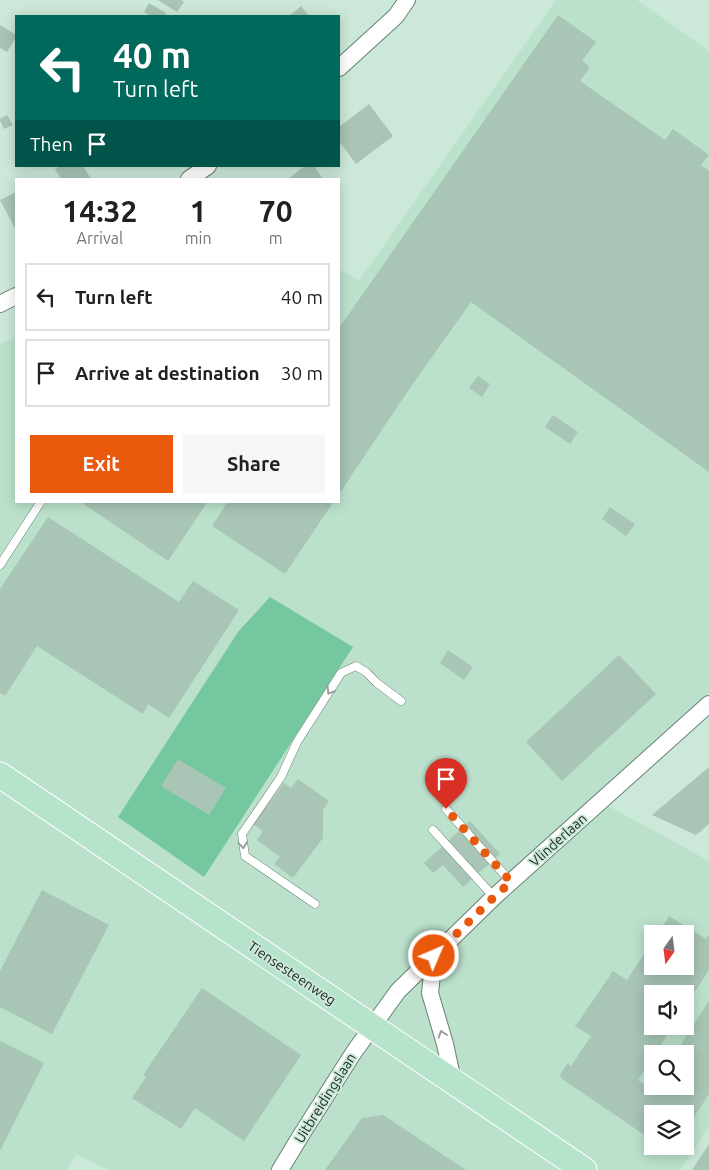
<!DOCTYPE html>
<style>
body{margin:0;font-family:Ubuntu,sans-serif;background:#f6f6f6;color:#202124;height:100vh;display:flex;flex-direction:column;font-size:19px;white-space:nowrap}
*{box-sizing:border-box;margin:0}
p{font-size:16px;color:#757577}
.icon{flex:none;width:28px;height:28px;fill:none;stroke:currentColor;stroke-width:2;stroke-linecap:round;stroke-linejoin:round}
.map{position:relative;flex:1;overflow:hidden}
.sheet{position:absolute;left:15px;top:178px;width:325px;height:325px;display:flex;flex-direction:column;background:#fff;border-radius:0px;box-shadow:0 2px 12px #0003}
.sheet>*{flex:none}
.top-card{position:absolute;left:15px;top:15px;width:325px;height:152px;border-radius:0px;box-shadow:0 2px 12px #0003;background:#00695c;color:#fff;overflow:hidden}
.needle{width:32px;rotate:194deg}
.tools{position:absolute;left:644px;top:925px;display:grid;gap:10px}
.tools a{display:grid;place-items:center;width:50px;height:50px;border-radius:0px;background:#fff;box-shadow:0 2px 12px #0003;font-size:25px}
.pin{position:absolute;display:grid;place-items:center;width:42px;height:42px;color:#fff;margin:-51px -21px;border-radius:50% 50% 50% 0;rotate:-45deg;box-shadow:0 0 5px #0007}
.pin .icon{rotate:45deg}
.me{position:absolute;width:55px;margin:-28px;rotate:45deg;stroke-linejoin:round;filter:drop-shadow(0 0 4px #0008)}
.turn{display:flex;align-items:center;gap:18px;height:105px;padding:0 15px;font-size:22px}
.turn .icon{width:65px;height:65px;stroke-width:2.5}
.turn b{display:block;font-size:35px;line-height:42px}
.then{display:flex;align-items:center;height:48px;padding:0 15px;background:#0003;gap:10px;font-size:19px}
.eta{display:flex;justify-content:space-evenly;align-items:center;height:85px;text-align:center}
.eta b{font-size:30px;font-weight:600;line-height:35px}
.primary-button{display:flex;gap:10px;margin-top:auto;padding:10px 15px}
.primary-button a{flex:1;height:58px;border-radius:0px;background:#ea580c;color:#fff;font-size:20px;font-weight:600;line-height:58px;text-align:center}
.primary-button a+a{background:#f6f6f6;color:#202124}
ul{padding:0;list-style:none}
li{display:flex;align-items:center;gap:15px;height:68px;margin:0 10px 8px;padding:0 5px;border:2px solid #e0e0e0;border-radius:0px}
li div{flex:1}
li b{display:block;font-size:19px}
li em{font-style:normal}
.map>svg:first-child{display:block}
.built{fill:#bbe1cc;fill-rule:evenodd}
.forest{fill:#74c79e}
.building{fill:#a8c5b5}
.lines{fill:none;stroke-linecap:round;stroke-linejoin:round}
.service-casing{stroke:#688274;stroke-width:9}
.minor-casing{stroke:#688274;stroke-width:18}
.primary-casing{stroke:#fff;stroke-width:27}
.service{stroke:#fff;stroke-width:8}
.minor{stroke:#fff;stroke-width:16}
.primary{stroke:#b5e3cc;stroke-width:25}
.oneway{stroke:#999e9b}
.route{stroke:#ea580c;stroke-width:9;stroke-dasharray:0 16.2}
.labels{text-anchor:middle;stroke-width:4;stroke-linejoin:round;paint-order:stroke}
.street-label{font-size:14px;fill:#1c2721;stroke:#cbe8d8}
</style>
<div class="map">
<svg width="709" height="1170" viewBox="0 0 709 1170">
<rect width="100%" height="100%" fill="#cbe8d8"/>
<path class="built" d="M556,0H637L709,51V692L592,797L709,861V1127L680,1170H109L76,1154L66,1170H0V344L16,338V501H339V269L359,281ZM652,934H685V966H652ZM652,994H685V1026H652ZM652,1054H685V1086H652ZM652,1114H685V1146H652Z"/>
<polygon class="forest" points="270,597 353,647 204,877 118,817 238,632"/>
<g class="building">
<polygon points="158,0 181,0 184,2 177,12"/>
<polygon points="149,3 166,13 164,16 151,16 144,12"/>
<polygon points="301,6 309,16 289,16"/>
<polygon points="558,15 596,42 582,61 590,67 580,81 665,140 673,129 709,155 701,165 709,171 709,472 471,302 410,388 339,494 339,328"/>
<polygon points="0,25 16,35 16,37 7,52 0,48"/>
<polygon points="369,104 393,136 356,164 339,141 339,127"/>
<polygon points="7,115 13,125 4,129 0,121 0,119"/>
<polygon points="60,166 83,166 91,179 61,179 55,169"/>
<polygon points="305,166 314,166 323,179 288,179"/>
<polygon points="16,192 16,230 0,200"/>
<polygon points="478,376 490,384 482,397 469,388"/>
<polygon points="553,415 578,432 570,444 545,427"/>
<polygon points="79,501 208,501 168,561"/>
<polygon points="228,501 334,501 285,574 212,526"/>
<polygon points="610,507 635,524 626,536 602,519"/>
<polygon points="48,517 179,602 193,581 239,610 169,718 148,704 143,714 37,646 5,696 0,693 0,589"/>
<polygon points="448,650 473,667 464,680 440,663"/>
<polygon points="619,655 656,694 562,781 526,742"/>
<polygon points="178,759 226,788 209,815 161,786"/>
<polygon points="709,767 709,824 696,835 652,815"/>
<polygon points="298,779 329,801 323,810 323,838 293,878 274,864 280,857 257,840 263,831 253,824 284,783 291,788"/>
<polygon points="470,821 500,854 463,887 443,865 433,873 424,863"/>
<polygon points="42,890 109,925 52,1034 0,1007 0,971"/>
<polygon points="669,916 706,939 709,934 709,970 685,1007 685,994 652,994 652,1026 673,1026 655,1054 652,1054 652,1058 638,1080 651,1089 653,1086 685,1086 685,1054 675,1054 709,1001 709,1094 685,1131 685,1114 652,1114 652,1140 562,1079 563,1078 559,1076 568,1063 571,1066 591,1036 575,1026 576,1023 577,1024 613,971 627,980 652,942 652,966 685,966 685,934 658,934"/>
<polygon points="202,988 301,1055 244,1141 195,1108 181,1129 132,1098 146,1077 143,1075"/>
<polygon points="0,1041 44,1063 0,1151"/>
<polygon points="383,1115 466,1170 325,1170 362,1118"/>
<polygon points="709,1144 709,1170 692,1170"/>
</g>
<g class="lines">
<defs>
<g id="service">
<polyline points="0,565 40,503"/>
<polyline points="446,809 511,882"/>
<polyline points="433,830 494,897"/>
<polyline points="315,904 245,856 242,834 281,777 297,742 341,673 356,666 366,672 377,683 401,701"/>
</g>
<g id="minor">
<polyline points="339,68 396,16 407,0"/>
<polyline points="189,179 208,166"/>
<polyline points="0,304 16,296"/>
<polyline points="434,957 430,993 445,1044 453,1081"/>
<polyline points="280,1170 303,1132 354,1052 398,991 494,897 709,704"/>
</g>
<polyline id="primary" points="0,775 584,1170"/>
</defs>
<use href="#service" class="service-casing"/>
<use href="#minor" class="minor-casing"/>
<use href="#primary" class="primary-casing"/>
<use href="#service" class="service"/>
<use href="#minor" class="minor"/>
<use href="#primary" class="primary"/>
</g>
<defs><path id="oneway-chevron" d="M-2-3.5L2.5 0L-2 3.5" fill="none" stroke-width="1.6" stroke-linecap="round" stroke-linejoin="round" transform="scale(1.25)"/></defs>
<g class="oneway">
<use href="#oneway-chevron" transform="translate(330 691) rotate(122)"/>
<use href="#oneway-chevron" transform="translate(243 845) rotate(83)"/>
<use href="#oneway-chevron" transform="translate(442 1034) rotate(-108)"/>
</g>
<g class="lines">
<polyline class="route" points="434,956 494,897 511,882 446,809"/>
</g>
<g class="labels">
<g class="street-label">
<text transform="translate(558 840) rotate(-42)" y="5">Vlinderlaan</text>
<text transform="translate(292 973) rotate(34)" y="5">Tiensesteenweg</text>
<text transform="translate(325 1098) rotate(-58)" y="5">Uitbreidingslaan</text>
</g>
</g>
</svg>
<div class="tools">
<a><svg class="needle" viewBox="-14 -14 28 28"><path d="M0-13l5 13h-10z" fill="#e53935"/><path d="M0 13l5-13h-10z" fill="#757577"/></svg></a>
<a><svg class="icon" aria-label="sound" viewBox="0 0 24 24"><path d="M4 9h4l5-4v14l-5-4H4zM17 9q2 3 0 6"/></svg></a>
<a><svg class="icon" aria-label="search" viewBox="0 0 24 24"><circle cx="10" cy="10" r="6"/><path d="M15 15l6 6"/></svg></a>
<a><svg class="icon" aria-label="layers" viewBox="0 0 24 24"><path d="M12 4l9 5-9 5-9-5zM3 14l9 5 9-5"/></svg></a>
</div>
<div class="pin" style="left:446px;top:809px;background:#d93025"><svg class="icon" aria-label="arrive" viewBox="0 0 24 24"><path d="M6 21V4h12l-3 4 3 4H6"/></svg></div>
<svg class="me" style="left:434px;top:956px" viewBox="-20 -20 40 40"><circle r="17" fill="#ea580c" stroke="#fff" stroke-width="3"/><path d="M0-11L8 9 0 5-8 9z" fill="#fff"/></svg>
<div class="top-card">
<div class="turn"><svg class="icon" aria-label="left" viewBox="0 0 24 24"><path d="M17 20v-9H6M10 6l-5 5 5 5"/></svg><div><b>40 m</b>Turn left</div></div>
<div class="then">Then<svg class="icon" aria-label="arrive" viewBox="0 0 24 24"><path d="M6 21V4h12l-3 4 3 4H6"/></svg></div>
</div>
<section class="sheet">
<div class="eta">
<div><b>14:32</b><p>Arrival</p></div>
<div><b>1</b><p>min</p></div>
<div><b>70</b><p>m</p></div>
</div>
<ul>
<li><svg class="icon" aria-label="left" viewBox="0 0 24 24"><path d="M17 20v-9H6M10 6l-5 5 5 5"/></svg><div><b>Turn left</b></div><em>40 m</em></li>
<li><svg class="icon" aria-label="arrive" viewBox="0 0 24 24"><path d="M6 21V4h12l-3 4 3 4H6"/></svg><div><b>Arrive at destination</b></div><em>30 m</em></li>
</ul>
<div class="primary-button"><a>Exit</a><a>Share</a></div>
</section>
</div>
